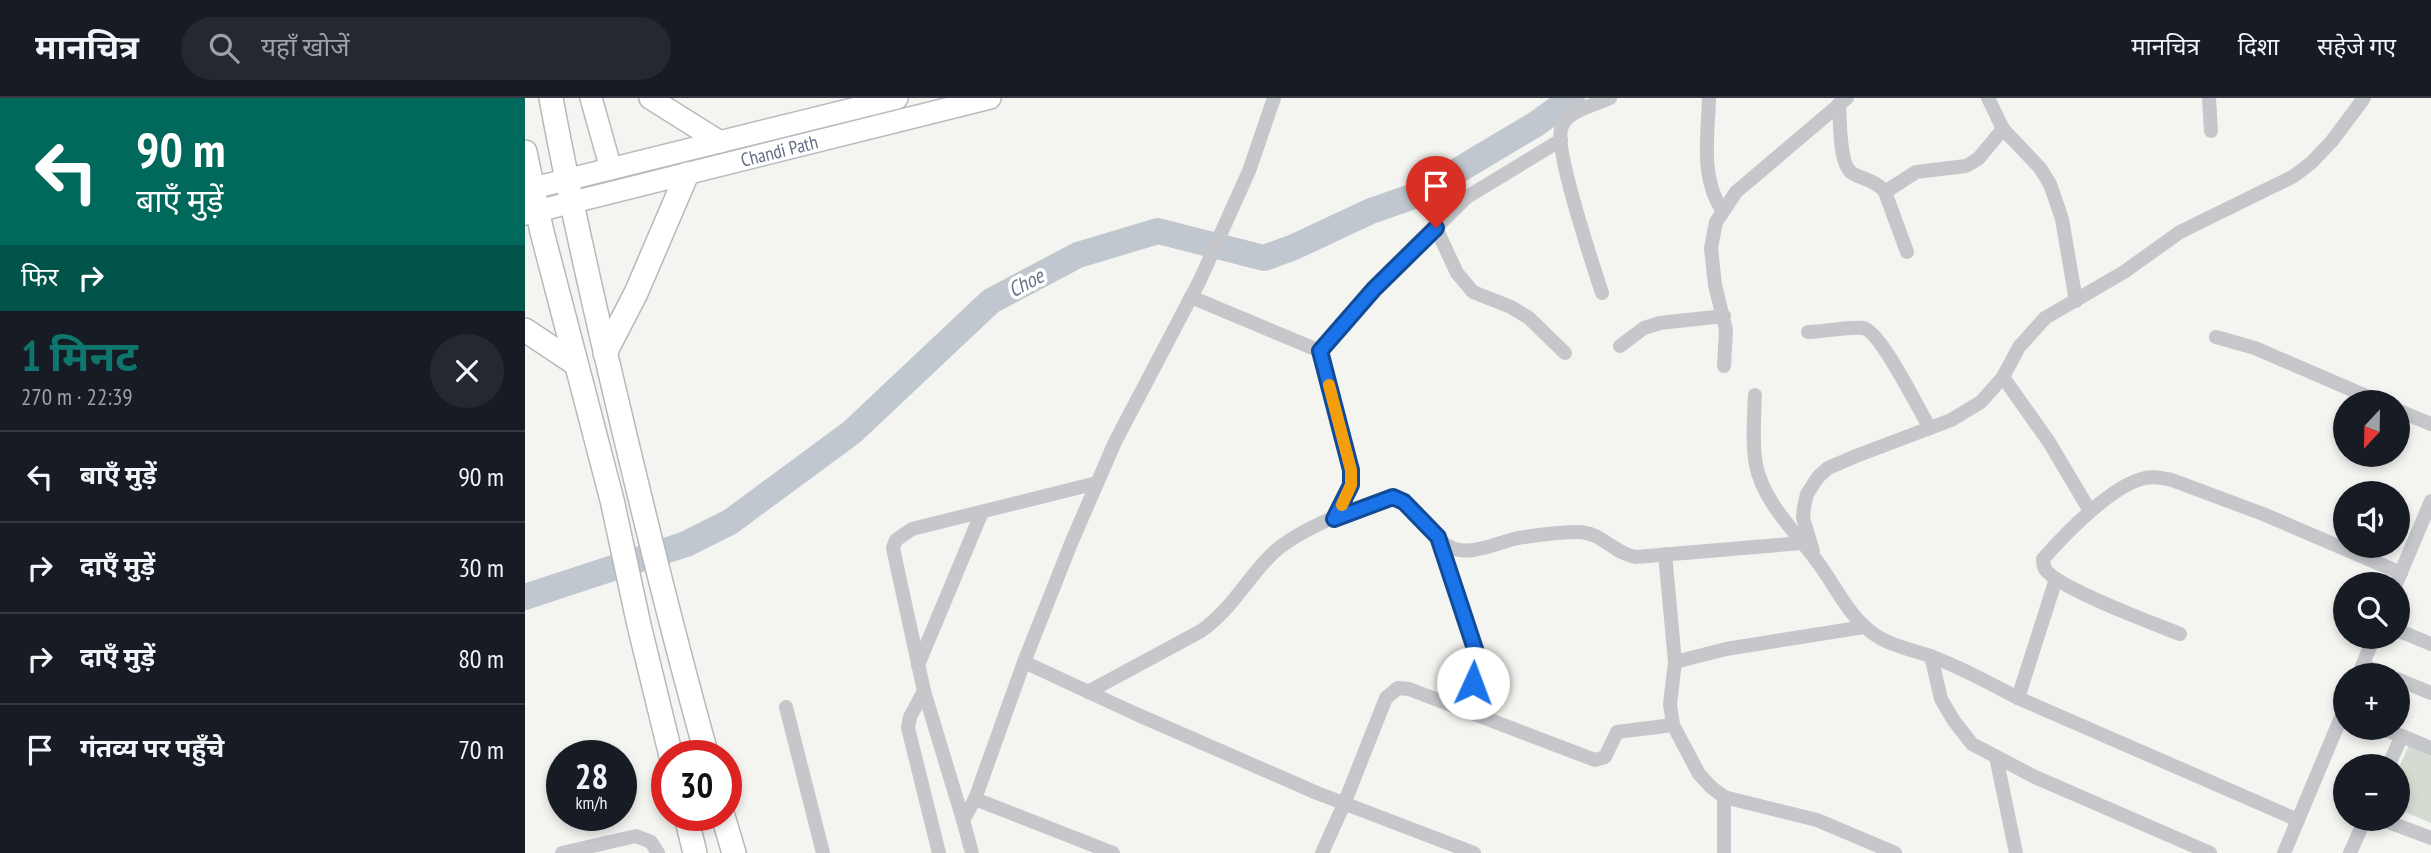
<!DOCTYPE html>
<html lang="hi">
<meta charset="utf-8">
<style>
body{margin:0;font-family:"PT Sans Narrow","Noto Sans Devanagari",sans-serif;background:#242831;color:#f1f3f6;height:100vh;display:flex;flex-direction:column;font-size:26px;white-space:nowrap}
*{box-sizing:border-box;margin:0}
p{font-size:23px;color:#9ea1a6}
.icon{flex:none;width:38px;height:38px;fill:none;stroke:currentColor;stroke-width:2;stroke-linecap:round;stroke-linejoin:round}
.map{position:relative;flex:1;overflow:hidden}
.details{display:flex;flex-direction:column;background:#171b24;width:525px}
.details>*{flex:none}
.top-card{background:#00695c;color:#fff;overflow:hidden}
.needle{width:46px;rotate:202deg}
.fabs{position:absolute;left:1808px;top:292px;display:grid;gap:14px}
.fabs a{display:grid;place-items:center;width:77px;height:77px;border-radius:50%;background:#171b24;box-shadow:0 4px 10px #0003;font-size:35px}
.speed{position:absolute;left:21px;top:642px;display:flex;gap:14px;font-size:35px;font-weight:700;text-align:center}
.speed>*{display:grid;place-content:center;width:91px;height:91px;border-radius:50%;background:#171b24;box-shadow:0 4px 10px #0003;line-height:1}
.speed small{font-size:18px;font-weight:400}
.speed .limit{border:10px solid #d22;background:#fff;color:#111}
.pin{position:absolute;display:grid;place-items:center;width:60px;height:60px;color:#fff;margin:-72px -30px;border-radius:50% 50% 50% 0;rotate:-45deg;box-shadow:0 0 7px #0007}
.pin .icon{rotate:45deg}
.me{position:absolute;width:77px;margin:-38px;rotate:2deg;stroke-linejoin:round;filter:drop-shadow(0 0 5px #0008)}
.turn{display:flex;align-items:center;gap:24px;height:147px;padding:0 21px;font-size:32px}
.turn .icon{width:91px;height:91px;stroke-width:2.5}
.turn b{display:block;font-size:49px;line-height:60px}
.then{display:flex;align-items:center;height:66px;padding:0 21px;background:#0003;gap:14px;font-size:26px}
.round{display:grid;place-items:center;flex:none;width:74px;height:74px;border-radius:37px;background:#242831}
.summary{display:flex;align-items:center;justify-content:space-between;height:119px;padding:0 21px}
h1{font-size:42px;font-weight:700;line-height:52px;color:#0f766e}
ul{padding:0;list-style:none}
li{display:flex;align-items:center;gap:21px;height:91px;padding:0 21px;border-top:2px solid #363941}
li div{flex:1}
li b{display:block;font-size:26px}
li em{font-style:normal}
header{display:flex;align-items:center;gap:42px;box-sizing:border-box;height:98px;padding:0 35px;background:#171b24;border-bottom:2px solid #363941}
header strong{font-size:33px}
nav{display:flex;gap:38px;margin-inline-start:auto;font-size:24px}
.search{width:490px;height:63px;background:#242831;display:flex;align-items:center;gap:18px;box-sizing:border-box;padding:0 24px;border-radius:38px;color:#9ea1a6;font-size:26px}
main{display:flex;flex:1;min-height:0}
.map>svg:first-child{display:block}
.green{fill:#d4dcd2}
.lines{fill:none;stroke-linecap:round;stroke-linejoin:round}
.river{stroke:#c0c7ce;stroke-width:26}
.secondary-casing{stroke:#b7babf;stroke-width:24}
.primary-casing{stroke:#b5b8bd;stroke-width:26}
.street{stroke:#c5c7cb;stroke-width:14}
.secondary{stroke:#fff;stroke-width:21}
.primary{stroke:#fff;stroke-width:23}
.route-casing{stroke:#114b97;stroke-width:18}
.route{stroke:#1a73e8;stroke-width:12}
.slow{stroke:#f59e0b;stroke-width:12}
.labels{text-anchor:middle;stroke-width:7;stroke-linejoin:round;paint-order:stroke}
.street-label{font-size:19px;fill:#646e83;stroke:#fff}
.water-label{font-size:21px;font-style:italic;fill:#647687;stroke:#fff}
</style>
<header>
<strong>मानचित्र</strong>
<div class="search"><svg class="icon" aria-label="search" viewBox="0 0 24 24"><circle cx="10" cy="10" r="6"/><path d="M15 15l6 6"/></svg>यहाँ खोजें</div>
<nav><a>मानचित्र</a><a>दिशा</a><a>सहेजे गए</a></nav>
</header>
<main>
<section class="details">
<div class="top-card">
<div class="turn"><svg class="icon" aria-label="left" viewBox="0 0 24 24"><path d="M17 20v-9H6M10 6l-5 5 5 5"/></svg><div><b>90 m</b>बाएँ मुड़ें</div></div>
<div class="then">फिर<svg class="icon" aria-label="right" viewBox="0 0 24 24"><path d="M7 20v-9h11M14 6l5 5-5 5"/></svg></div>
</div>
<div class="summary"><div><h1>1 मिनट</h1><p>270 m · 22:39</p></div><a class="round"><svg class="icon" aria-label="close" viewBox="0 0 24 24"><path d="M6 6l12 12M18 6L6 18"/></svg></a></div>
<ul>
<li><svg class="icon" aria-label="left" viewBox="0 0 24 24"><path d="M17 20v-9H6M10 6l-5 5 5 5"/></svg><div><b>बाएँ मुड़ें</b></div><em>90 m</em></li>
<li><svg class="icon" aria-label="right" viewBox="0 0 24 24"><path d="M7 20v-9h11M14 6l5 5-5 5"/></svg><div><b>दाएँ मुड़ें</b></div><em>30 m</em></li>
<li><svg class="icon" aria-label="right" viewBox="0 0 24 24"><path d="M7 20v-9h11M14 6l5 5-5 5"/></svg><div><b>दाएँ मुड़ें</b></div><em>80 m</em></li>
<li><svg class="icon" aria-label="arrive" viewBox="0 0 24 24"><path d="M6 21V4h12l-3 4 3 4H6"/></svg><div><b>गंतव्य पर पहुँचे</b></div><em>70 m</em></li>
</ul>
</section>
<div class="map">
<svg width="1906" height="755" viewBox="0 0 1906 755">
<rect width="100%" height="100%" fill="#f4f5f1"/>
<polygon class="green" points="1884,647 1906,656 1906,725 1873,711 1872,674"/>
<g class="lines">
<polyline class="river" points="0,499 161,446 205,424 327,334 466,203 553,157 633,133 739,160 769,149 846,113 892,97 1011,26 1047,0"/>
<defs>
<g id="secondary">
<polyline points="66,0 86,71"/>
<polyline points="125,0 195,44"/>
<polyline points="0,92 372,0"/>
<path id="s1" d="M0,116L465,0"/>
</g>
<g id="primary">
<path d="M26,0C44,98 66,194 89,291C118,414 148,537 182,658"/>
<polyline points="0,54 17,134 87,402 114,527 146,658"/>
<polyline points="0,232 51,266"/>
<polyline points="80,255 111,195 162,76"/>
<polyline points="161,718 170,755"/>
<polyline points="198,718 209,755"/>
</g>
</defs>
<use href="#secondary" class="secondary-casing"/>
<use href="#primary" class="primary-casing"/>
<g class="street">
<path d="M1184,0C1183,38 1175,79 1197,112"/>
<polyline points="1463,0 1478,31 1515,70 1525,86 1537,121 1551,203"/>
<polyline points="1684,0 1686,33"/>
<path d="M1314,6C1315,22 1314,67 1327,75C1339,82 1352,83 1360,94L1382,154"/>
<polyline points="1360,94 1391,74 1441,68 1453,61 1478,31"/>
<polyline points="911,130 932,175 948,194 986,209 1004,220 1040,255"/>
<path d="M1077,195C1068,167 1030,54 1036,31C1040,13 1070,7 1085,0"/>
<polyline points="666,199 795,253 826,372 826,387 809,421"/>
<path d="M1283,234C1298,234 1325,228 1338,230C1356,233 1393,311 1405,330L1426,322L1456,304L1478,279L1494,249L1520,220L1599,174L1655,134L1769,78L1786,65L1807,43L1839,0"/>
<polyline points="1691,239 1730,250 1855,304"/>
<polyline points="1095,248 1119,230 1135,225 1199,218"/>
<polyline points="795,253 849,191 942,99 1036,42"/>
<polyline points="1199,268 1201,232 1190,187 1186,150 1191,124 1211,94 1322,0"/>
<polyline points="1478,279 1524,344 1565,413"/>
<path d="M1230,297C1229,320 1227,345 1231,367C1239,405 1269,432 1291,462C1312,489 1324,522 1355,540C1370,549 1389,552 1405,558C1436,569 1464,585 1493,600"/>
<polyline points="1872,312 1906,326"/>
<polyline points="913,439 950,551 951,575 938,612"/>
<polyline points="1288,453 1278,420 1279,409 1282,396 1293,379 1303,370 1331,358 1405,330"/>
<polyline points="1140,456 1150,564 1145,606 1148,627"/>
<polyline points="1531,481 1493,600 1773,722"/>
<polyline points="1871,486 1906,403"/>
<polyline points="1872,532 1906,546"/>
<path d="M1655,536C1630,526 1532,490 1520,471C1519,469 1518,464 1518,461C1540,436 1587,387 1620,380C1629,378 1637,380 1647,382L1738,416L1876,475"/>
<polyline points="1406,558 1416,601 1429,623 1447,646 1510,679 1685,755"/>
<polyline points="499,564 611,616 792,695 949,755"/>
<polyline points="1150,564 1201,551 1339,529"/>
<polyline points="393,567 457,414"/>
<polyline points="1838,567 1863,578"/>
<polyline points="1833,578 1849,539"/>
<polyline points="1872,581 1906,595"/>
<polyline points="399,593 385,619 383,630 414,755"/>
<path d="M563,594L676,533C706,512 721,482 746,457C771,432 834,407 868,399C893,410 904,442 930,451C949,457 974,444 993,440C1012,437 1034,434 1053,434C1077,434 1089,456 1111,459L1277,445"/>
<polyline points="261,609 298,755"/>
<polyline points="1854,630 1877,638"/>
<polyline points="1471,659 1491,755"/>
<polyline points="1863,668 1877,638 1906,650"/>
<polyline points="1199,699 1199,755"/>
<polyline points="450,701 499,564 547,443 590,344 675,182 724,73 749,0"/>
<polyline points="1855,721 1906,740"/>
<polyline points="438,722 399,593 368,450 371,442 387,431 572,385"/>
<polyline points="37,755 111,738 126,744 133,755"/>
<polyline points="447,755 438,722 450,701 588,755"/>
<polyline points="797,755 819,706 861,600 873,590 884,591 1070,662 1080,659 1092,634 1148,627 1174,676 1186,689 1199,699 1292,722 1370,755"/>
<polyline points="1759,755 1820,610"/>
<polyline points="1825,755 1840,721"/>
</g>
<use href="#secondary" class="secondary"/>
<use href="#primary" class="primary"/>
</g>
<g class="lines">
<defs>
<polyline id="route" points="911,130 849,191 795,253 826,372 826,387 809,421 868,399 879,404 913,439 950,551 952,565 948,585"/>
</defs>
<use href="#route" class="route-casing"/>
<use href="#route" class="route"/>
<polyline class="slow" points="804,287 826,372 826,387 817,407"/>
</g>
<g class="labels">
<g class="street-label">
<text dy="7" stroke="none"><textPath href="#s1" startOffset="262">Chandi Path</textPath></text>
</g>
<g class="water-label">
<text transform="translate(501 185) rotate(-28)" y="7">Choe</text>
</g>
</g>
</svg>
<div class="fabs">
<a><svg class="needle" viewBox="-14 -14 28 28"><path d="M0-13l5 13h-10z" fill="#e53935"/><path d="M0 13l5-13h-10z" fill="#9ea1a6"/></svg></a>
<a><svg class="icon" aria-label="sound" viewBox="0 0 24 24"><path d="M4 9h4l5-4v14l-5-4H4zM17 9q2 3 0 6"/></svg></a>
<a><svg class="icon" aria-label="search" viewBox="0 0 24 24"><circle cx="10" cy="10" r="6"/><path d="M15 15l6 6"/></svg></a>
<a>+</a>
<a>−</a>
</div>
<div class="speed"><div>28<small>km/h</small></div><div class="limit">30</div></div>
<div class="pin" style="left:911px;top:130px;background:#d93025"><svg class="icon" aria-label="arrive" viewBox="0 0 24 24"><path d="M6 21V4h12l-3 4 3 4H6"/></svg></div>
<svg class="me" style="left:948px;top:585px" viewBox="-20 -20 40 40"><circle r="19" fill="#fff"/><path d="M0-13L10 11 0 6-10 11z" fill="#1a73e8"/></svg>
</div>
</main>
